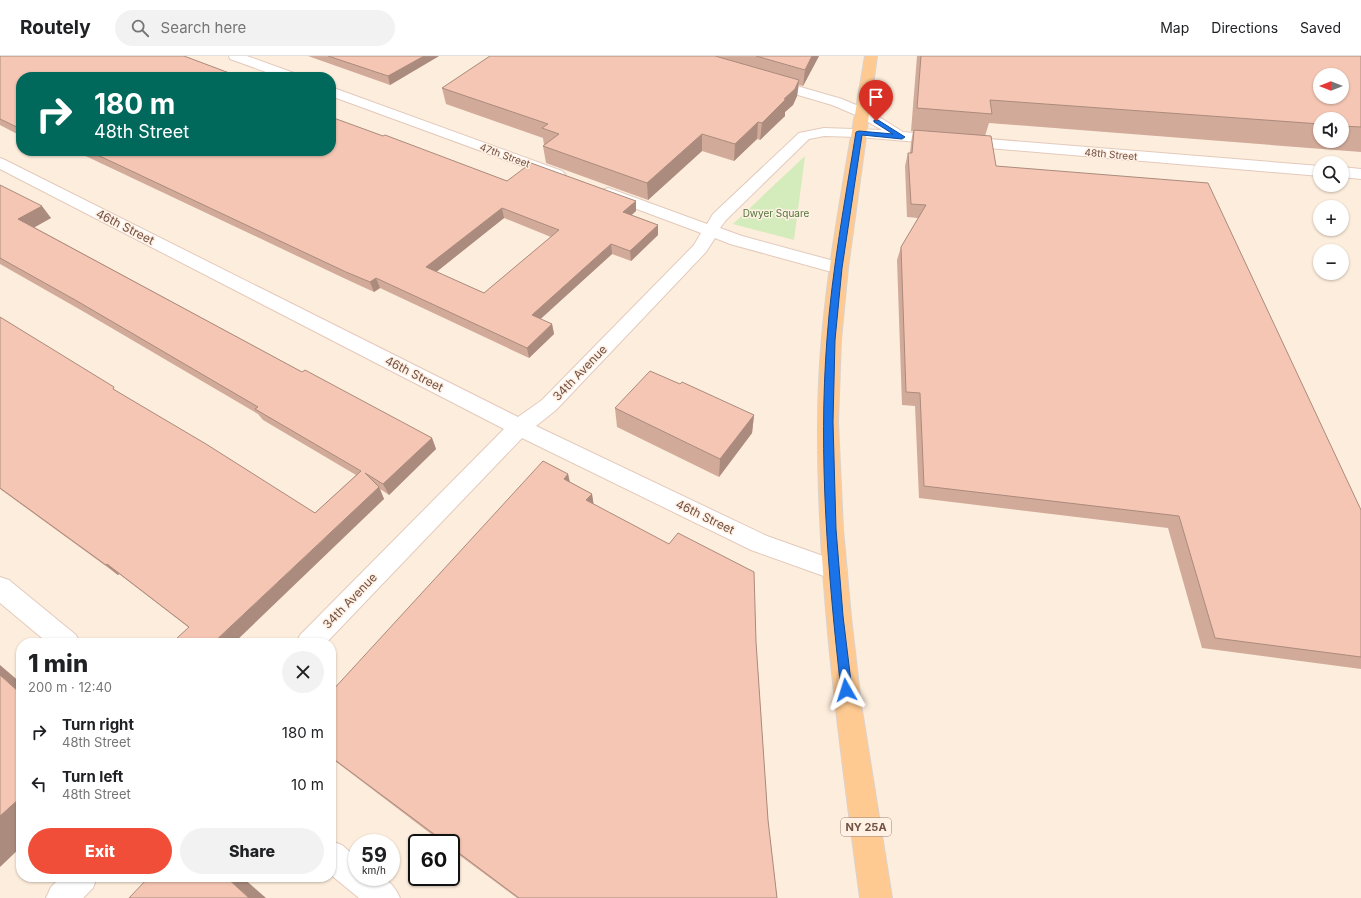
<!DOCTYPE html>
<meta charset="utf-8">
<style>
body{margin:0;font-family:Inter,sans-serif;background:#f2f2f2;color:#202124;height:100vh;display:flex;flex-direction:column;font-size:15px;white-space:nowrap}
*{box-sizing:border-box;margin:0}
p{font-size:13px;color:#757577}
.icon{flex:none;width:22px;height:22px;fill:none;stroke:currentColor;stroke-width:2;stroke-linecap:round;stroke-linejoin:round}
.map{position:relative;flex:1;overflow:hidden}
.side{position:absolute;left:16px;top:582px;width:320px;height:244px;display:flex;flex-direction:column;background:#fff;border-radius:16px;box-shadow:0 1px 3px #0004}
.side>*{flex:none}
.banner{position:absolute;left:16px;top:16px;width:320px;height:84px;border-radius:16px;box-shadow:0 1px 3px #0004;background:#00695c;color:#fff;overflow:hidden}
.needle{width:26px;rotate:270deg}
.buttons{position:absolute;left:1313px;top:12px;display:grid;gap:8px}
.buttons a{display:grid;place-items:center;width:36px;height:36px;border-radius:50%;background:#fff;box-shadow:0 1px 3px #0004;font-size:20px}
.speed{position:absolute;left:348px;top:778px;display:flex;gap:8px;font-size:20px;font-weight:700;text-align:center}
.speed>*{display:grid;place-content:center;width:52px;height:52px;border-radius:50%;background:#fff;box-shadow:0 1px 3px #0004;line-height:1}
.speed small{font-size:10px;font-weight:400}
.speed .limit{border:2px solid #111;border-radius:6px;background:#fff;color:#111}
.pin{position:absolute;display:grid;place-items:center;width:34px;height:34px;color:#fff;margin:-41px -17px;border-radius:50% 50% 50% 0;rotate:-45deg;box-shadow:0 0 4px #0007}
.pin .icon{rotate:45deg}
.me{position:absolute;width:44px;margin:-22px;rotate:354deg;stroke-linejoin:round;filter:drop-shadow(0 0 3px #0008)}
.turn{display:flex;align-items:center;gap:14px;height:84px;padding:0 12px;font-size:18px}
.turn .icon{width:52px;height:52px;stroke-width:2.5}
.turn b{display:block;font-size:28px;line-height:34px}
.round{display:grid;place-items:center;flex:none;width:42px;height:42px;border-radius:21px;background:#f2f2f2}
.overview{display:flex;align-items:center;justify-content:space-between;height:68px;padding:0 12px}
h1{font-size:24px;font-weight:800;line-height:30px}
.action{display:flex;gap:8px;margin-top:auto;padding:8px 12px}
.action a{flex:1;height:46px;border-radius:24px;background:#f04e39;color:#fff;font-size:16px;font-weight:800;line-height:46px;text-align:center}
.action a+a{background:#f2f2f2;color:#202124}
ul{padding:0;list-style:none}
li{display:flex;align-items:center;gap:12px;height:52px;padding:0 12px}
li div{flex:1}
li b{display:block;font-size:15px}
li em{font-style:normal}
header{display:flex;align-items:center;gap:24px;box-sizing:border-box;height:56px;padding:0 20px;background:#fff;border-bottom:1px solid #e0e0e0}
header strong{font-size:19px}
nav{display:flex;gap:22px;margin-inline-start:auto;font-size:14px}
.search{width:280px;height:36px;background:#f2f2f2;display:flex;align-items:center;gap:10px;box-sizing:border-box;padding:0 14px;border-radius:22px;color:#757577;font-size:15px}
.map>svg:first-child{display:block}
.green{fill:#d4ebbb}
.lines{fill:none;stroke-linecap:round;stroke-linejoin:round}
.minor-casing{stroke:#e3cabc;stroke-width:2}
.major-casing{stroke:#dbd2ce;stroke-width:2}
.minor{fill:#fff;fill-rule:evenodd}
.major{fill:#ffca92;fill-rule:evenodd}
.wall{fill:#d2aa9a;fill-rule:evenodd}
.shaded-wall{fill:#ab8b7d}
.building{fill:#f4c6b3;stroke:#ab8b7d;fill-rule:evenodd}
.route{fill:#1a73e8;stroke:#114b97}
.labels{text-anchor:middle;stroke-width:3;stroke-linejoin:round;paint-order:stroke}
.far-street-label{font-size:10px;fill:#735044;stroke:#fff1e4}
.far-park-label{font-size:10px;fill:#52743a;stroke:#fff1e4}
.shield{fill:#fff1e4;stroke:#9d8074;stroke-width:1}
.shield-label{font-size:11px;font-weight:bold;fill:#735044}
.street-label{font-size:12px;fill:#735044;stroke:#fff1e4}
</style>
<header>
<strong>Routely</strong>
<div class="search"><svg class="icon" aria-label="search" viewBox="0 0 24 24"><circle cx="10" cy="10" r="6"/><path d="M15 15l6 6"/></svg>Search here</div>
<nav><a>Map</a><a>Directions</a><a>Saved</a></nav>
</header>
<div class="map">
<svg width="1361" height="842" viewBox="0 0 1361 842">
<rect width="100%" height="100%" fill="#fdeddc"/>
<polygon class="green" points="805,100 794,184 733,168"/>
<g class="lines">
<defs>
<g id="minor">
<polygon points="229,0 247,0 297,18 299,21 280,21 230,3"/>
<polygon points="769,22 842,43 868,54 903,76 1320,110 1320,120 859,81 824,80 809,83 726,164 720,172 742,180 845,208 848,212 845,216 839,218 730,188 715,182 706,196 556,354 536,370 767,480 843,507 847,514 843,521 835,524 751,494 522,382 326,587 296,587 300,579 504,373 0,113 0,102 5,104 518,361 542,344 694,189 701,177 602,140 600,137 602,134 608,132 614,134 707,168 713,158 799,77 824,72 882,74 858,60 832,49 764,29 762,26 764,23"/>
<polygon points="331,31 562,115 565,118 562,121 557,123 552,121 331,40"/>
<polygon points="1342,111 1361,113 1361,123 1342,121"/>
<polygon points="0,521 9,524 76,579 80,587 48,587 0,547"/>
<path d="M331,785L342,789L357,802V821C379,821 390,819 400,842H359L331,819Z"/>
<polygon points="61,821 97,821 93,832 83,842 46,842 51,831"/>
</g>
<path id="major" d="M865,0H877L848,212L841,284L838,366L843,473L851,561L861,648L892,842H860C839,684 817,527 818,367C818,244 845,121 865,0Z"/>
</defs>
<use href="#minor" class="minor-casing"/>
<use href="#major" class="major-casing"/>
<use href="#minor" class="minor"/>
<use href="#major" class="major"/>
</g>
<g class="wall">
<polygon points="0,0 21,21 21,80 0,69"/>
<polygon points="308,0 439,0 390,29"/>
<polygon points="490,0 819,0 803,30 799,29 797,40 793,49 785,56 785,60 760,84 757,83 734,105 702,95 648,144 546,107 543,90 544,89 543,82 446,48 442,32"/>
<path d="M917,0H1361V96L989,67L985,80L996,110L1361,454V613L1202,592L1168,472L919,442L915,350L902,349L897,204L901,191L918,162L907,161L905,110L908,97H910L911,87L913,75H911ZM1320,63H1342V85H1320Z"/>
<path d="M383,80L507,125L636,145V155L631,159L658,169V179L631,205L612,198L540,263L552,268L554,278L529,302L380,232L374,236L350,225L75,95H331ZM504,162L551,181L484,237L436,216Z"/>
<polygon points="0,129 51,162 34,171 302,316 432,382 436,393 389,439 380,433 384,443 188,571 119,518 118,519 0,433 0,261 118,336 315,457 356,419 263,364 258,358 86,257 0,208"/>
<polygon points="680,328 754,359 752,377 719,421 617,371 615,352"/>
<polygon points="568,418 570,426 592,438 593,448 756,586 768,764 777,842 517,842 451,793 451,787 443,787 331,702 331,636"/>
</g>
<g class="shaded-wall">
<polygon points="424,0 439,0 390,29 388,20"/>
<polygon points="812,0 819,0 803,30 805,14"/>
<polygon points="799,24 797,40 793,49 785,56 785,60 760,84 762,67 784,43"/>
<polygon points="758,66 757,83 734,105 735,88"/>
<polygon points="702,78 702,95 648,144 647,127"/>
<polygon points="636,145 636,155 624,166 623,156"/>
<polygon points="42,150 51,162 28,175 18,163"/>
<polygon points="502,152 504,162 430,221 426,211"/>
<polygon points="658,169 658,179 631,205 630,195"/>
<polygon points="611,188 612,198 534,269 532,259"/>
<polygon points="376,222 380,232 374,236 370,226"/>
<polygon points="552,268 554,278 529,302 527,292"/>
<polygon points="754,359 752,377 719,421 720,403"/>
<polygon points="432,382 436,393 389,439 383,428"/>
<polygon points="568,418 572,438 564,423"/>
<polygon points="379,431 384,443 234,587 213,587"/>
<polygon points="592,438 595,457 586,444"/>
<polygon points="107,508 119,518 118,519 106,509"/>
<polygon points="0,609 21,627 21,638 0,619"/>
<polygon points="21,741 21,791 0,811 0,760"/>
<polygon points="226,821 242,821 266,842 249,842"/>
</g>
<g class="building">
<polygon points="0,0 184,0 240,21 21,21 21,73 0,63"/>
<polygon points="328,0 424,0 388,20"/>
<polygon points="490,0 715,0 799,24 795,33 784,43 786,43 762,67 758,66 735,88 702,78 647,127 543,90 559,78 542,72 548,68 442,32"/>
<polygon points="756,0 812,0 805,14"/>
<path d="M921,0H1361V71L1342,70V63H1320V68L990,44L992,58L917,52ZM1320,19H1342V41H1320Z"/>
<path d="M331,61L383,80L385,79L507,125L531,107L636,145L623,156L658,169L630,195L611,188L532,259L552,268L527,292L376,222L370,226L346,216L89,95H331ZM502,152L559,174L484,237L426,211Z"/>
<polygon points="914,74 991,80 996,110 1208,127 1361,454 1361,601 1215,582 1179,460 924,430 920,337 906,336 901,191 926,149 911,148 908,97 912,97"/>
<polygon points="0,129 42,150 18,163 302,316 305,314 432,382 383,428 365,417 379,431 213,587 181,587 176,583 189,571 107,508 106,509 0,432 0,261 114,331 113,333 206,388 315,457 361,415 255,353 258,351 77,245 0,202"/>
<polygon points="650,315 680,328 682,326 754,359 720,403 615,352"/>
<polygon points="543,405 568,418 564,423 592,438 586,444 669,488 678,477 754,516 756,586 768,764 777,842 519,842 451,791 451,787 446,787 331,701 331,636"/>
<polygon points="0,619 21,638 21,741 0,760"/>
<polygon points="149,821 226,821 249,842 129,842"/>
</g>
<path class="route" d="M874,64H878L905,81L902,83L862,79L842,212L835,284L833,366L836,473L843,560L852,634L850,638L846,639L843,638L841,634C828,519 818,399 827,283C832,214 845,145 856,76L859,75L893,78L874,66Z"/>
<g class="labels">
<g class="far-street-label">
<text transform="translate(1111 98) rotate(5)" y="4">48th Street</text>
<text transform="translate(505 99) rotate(20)" y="4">47th Street</text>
</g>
<g class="far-park-label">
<text x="776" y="161">Dwyer Square</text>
</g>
<rect class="shield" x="841" y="762" width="50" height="18" rx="3"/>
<g class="shield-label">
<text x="866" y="775">NY 25A</text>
</g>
<g class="street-label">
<text transform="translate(125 171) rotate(27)" y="4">46th Street</text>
<text transform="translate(580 317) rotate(-46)" y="4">34th Avenue</text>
<text transform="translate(414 318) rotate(27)" y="4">46th Street</text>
<text transform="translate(705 461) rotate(26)" y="4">46th Street</text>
<text transform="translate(350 545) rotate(-46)" y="4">34th Avenue</text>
</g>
</g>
</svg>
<div class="buttons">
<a><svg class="needle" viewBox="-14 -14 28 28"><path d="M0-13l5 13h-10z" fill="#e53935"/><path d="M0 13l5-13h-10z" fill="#757577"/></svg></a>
<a><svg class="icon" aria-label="sound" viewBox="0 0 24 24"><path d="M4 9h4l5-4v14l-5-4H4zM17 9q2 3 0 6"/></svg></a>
<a><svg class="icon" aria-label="search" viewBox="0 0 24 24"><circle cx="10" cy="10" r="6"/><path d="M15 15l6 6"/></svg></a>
<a>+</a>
<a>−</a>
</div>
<div class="speed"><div>59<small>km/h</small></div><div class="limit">60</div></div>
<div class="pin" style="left:876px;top:65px;background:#d93025"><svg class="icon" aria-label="arrive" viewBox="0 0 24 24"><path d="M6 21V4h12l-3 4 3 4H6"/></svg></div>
<svg class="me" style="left:846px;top:634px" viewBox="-20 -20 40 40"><path d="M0-17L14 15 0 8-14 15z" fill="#1a73e8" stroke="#fff" stroke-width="4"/></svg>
<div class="banner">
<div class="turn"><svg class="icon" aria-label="right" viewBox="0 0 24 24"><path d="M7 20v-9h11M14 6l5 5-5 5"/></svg><div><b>180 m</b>48th Street</div></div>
</div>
<section class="side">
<div class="overview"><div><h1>1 min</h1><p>200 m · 12:40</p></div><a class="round"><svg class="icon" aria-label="close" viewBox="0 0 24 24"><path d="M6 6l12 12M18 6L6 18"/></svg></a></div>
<ul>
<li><svg class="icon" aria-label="right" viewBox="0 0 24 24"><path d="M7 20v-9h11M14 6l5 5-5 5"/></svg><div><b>Turn right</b><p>48th Street</p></div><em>180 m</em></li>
<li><svg class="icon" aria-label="left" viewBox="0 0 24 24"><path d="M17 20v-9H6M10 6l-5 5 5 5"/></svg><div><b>Turn left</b><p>48th Street</p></div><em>10 m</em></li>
</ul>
<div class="action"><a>Exit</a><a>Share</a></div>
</section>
</div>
